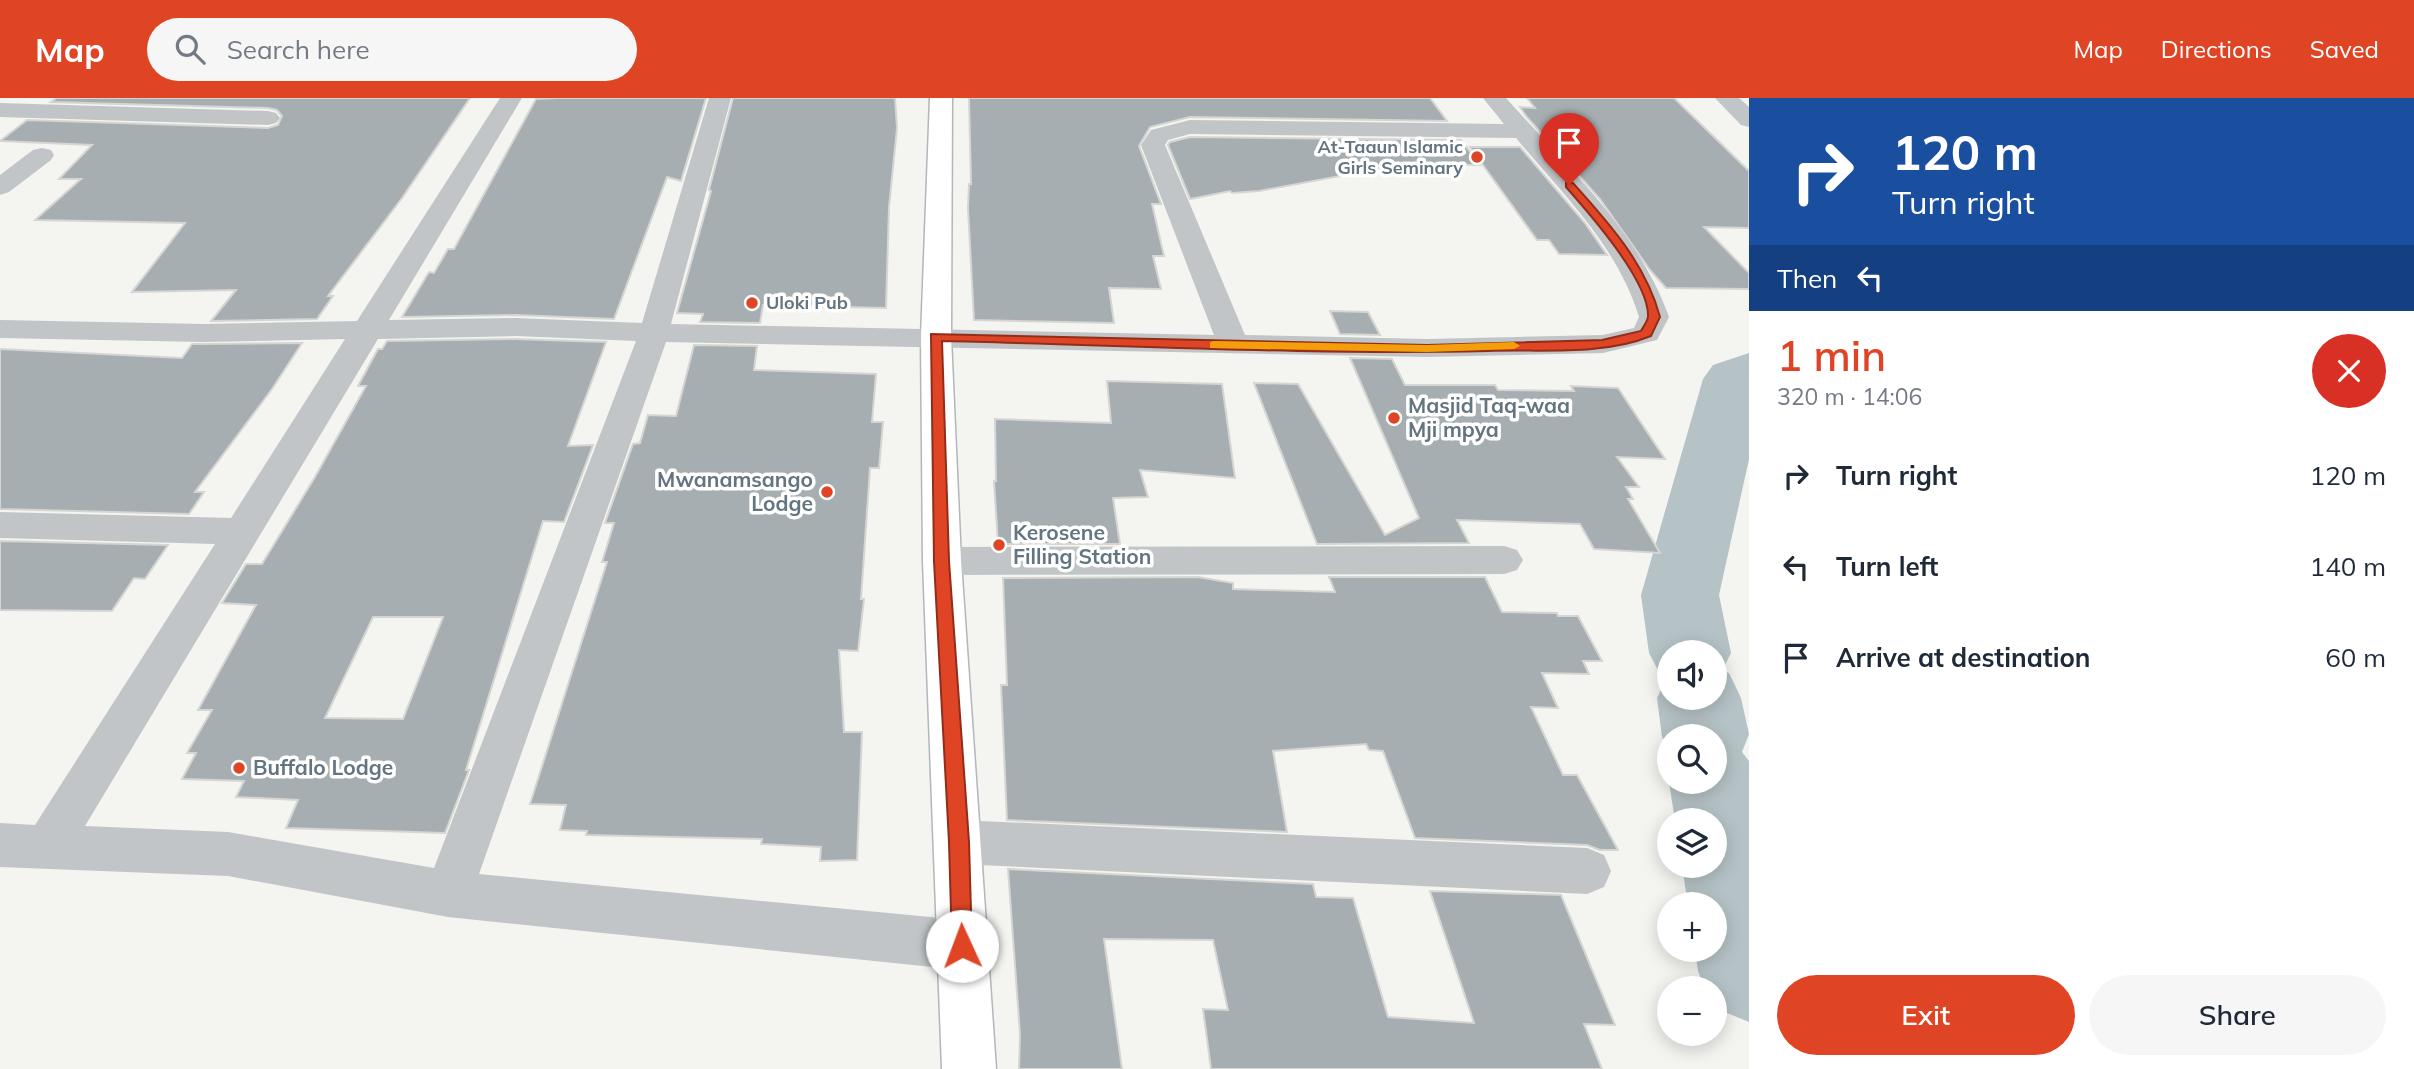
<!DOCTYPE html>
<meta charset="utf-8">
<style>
body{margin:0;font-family:Mulish,sans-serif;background:#f6f6f7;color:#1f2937;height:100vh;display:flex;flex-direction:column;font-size:26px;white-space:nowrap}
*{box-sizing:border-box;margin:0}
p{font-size:23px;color:#747a83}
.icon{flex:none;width:38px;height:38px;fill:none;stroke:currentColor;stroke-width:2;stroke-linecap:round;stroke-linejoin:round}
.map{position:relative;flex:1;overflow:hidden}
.side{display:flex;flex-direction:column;background:#fff;width:665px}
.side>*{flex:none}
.guide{background:#1a4fa0;color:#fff;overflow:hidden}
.tools{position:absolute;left:1657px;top:542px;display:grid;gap:14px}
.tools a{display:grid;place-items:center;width:70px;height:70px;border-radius:50%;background:#fff;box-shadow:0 4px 18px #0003;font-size:35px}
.pin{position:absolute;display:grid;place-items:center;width:60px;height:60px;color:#fff;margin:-72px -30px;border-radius:50% 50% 50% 0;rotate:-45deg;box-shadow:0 0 7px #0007}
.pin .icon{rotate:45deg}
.me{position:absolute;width:77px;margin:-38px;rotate:358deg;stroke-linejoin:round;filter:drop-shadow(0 0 5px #0008)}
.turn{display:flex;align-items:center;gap:24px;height:147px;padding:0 28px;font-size:32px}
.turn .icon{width:91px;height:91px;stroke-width:2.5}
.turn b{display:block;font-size:49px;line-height:60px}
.then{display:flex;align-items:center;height:66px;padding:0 28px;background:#0003;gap:14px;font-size:26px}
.round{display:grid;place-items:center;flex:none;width:74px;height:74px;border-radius:37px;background:#f6f6f7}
.head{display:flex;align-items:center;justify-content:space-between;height:119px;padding:0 28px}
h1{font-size:42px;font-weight:600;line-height:52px;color:#df4525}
.action{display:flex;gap:14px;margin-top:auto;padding:14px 28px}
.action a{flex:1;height:80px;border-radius:42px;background:#df4525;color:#fff;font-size:28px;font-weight:600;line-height:80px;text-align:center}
.action a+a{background:#f6f6f7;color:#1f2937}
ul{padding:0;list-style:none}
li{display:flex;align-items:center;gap:21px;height:91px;padding:0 28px}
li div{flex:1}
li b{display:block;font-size:26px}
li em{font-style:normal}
header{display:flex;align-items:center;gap:42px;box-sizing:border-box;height:98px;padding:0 35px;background:#df4525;color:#fff}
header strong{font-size:33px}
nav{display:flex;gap:38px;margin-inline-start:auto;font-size:24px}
.search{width:490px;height:63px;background:#f6f6f7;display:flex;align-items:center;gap:18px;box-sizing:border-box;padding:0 24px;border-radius:38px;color:#747a83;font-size:26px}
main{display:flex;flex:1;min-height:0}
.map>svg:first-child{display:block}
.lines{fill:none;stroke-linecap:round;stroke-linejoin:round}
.river{fill:#b6c3c6;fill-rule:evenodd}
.building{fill:#a6aeb2;stroke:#d5d5d3;stroke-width:2;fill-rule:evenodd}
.secondary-casing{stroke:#b1b7ba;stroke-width:3}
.street{fill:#c1c5c8;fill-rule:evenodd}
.secondary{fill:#fff;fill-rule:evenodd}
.route{fill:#df4525;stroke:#912d18;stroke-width:2}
.slow{fill:#f59e0b}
.poi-dot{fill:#df4525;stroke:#fff;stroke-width:2.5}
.labels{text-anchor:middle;stroke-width:7;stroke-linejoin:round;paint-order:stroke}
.far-poi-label{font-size:18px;font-weight:bold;fill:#637580;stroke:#fff;text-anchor:end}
.poi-label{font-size:21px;font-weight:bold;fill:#637580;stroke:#fff;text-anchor:start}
</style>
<header>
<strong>Map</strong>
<div class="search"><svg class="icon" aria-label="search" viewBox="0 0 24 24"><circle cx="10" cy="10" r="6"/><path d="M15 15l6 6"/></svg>Search here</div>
<nav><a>Map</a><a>Directions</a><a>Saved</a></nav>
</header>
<main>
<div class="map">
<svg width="1749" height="971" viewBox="0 0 1749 971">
<rect width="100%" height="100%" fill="#f4f4f0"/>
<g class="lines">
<path class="river" d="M1749,255V361L1719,497L1731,555L1722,573L1729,575L1741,600L1749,636L1742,654L1749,663V924L1715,910V891H1705L1698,873L1695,852H1715V807H1688L1682,768H1715V723H1675L1669,684H1715V639H1670V654L1662,639L1657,600L1667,580L1661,578L1649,555L1641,497L1703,281L1713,267ZM1670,555H1715V600H1670Z"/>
</g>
<g class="building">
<polygon points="57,0 470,0 402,100 328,198 333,198 317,221 211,223 236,192 132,194 185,125 35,122 81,81 59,81 92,47 0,43 27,22 268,30 278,27 282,18 277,12 268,10 51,4"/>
<polygon points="557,0 706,0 681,83 667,79 614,221 516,217 402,219 429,174 434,175 448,151 454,151 536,1"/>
<polygon points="733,0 895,0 897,30 889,109 886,210 763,207 760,225 700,224 703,216 677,215 711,93 709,92"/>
<polygon points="969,0 1430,0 1447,23 1190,19 1150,29 1139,48 1161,106 1152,106 1164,158 1153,158 1161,191 1109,190 1114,225 974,222 968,110 969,86 971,86"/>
<polygon points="1527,0 1674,0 1749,73 1749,130 1704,129 1749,175 1749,191 1666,190 1650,172 1600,101 1526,18 1520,9 1535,10"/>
<polygon points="1190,39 1461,42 1480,67 1405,66 1259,93 1232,95 1230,93 1190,101 1168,47 1170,44"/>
<polygon points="1470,49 1520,49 1585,125 1607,157 1559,156 1549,142 1537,142"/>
<polygon points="1330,213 1368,214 1380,237 1340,236"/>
<path d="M516,241L606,244L568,348L593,347L564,424L543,423L466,672H469L445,735L286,730L298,702L236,699L244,683L182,681L196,655H187L212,612H198L256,507L222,505L246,466H262L315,379L366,288H358L378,251H382L387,243ZM373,519H443L403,621L325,620Z"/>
<polygon points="302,245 272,291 195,394 204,394 189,416 0,411 0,251 182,260 192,246"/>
<polygon points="694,247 757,248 754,272 876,276 872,324 883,324 879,370 870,370 861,501 864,501 858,553 839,552 844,634 862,634 857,762 820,763 821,749 761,746 762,741 586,737 587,733 560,732 566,707 530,706 607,464 602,464 614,425 605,425 633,346 640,345 648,317 676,318"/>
<polygon points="1350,260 1392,261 1405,287 1495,287 1498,292 1574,293 1571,288 1618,290 1665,361 1617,359 1639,389 1626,389 1633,401 1628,401 1660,455 1594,451 1580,426 1457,422 1469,445 1317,446 1254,285 1298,286 1385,437 1419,420"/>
<polygon points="1107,283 1222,286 1235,380 1140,372 1148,399 1113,400 1120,446 998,446 994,383 996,383 995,321 1111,325"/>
<polygon points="0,443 168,447 145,481 134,480 112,513 0,512"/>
<polygon points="1198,479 1233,485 1233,491 1335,494 1329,479 1485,479 1502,514 1557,515 1558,518 1578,518 1602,563 1583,563 1589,576 1542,575 1558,610 1531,609 1563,677 1577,677 1618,752 1600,752 1587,747 1415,740 1383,653 1369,652 1366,646 1273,653 1287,734 1007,722 1001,587 1007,587 1003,480"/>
<polygon points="1008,771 1313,786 1316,799 1353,800 1388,919 1474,925 1430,793 1561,797 1615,927 1584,926 1602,971 1211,971 1203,911 1228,912 1213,842 1104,841 1122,971 1019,971 1020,936"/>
</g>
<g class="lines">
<defs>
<polygon id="secondary" points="930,0 952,0 951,239 961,463 996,971 942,971 923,463 921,239"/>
</defs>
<use href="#secondary" class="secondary-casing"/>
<g class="street">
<path d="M500,0H522L389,222L516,220L642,225L709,0H731L671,226L1214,237L1141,47L1151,32L1190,22L1504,26L1483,0H1506C1565,66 1639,134 1669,219L1657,242L1603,255L1427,259L666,244L479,776L962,822L980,829L987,847L980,865L962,872L448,819L228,778L0,769V725L35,727L215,446L0,440V414L231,420L345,241L204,244L0,240V222L204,226L357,223ZM1190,36L1516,40C1563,97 1617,147 1639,219L1634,230L1603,237L1427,241L1245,237L1165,47L1168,42ZM516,238L636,243L434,770L228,734L85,728L378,241Z"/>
<polygon points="1715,0 1739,0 1749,9 1749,29 1741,27"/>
<polygon points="0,5 268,13 276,15 280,20 276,25 268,27 0,19"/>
<polygon points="42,50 51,52 54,57 51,62 9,94 0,97 0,77 33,52"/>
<polygon points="1504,448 1517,452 1523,462 1517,472 1504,476 942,477 929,473 923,463 929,453 942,449"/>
<polygon points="959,722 1587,750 1604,757 1611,773 1604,789 1587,796 959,766 942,759 935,744 942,729"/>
</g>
<use href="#secondary" class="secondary"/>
</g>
<path class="route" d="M1566,85H1573C1609,125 1646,166 1660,219L1651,238C1602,258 1541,251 1488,253C1307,257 1124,247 942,243L949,463L969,744L972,848L969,855L962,858L955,855L952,848L949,744L934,463L931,236L1427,247L1602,242L1641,233C1643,229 1648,223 1648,218C1649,183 1589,115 1566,89Z"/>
<polygon class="slow" points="1214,243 1427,247 1514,244 1520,248 1514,251 1427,254 1210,250 1210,244"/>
<g class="poi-dot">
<circle cx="1477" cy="59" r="7"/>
<circle cx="752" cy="205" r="7"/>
<circle cx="1394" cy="320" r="7"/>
<circle cx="827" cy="394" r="7"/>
<circle cx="999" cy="447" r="7"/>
<circle cx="239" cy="670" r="7"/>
</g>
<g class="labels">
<g class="far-poi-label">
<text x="1463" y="55">At-Taaun Islamic<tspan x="1463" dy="21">Girls Seminary</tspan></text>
<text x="766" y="211" text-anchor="start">Uloki Pub</text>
</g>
<g class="poi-label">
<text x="1408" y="315">Masjid Taq-waa<tspan x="1408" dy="24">Mji mpya</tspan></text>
<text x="813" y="389" text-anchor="end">Mwanamsango<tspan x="813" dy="24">Lodge</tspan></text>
<text x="1013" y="442">Kerosene<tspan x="1013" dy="24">Filling Station</tspan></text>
<text x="253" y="677">Buffalo Lodge</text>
</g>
</g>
</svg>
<div class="tools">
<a><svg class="icon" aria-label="sound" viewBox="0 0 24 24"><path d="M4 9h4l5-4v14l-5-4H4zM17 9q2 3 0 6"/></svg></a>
<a><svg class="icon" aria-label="search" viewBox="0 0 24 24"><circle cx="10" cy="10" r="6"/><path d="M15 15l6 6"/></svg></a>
<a><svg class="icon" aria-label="layers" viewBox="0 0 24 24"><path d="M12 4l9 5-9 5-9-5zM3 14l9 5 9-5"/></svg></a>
<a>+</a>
<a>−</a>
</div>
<div class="pin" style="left:1569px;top:87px;background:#d93025"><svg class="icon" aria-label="arrive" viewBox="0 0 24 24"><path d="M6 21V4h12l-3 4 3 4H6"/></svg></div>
<svg class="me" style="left:962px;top:848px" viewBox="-20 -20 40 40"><circle r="19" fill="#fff"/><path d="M0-13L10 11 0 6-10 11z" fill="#df4525"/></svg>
</div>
<section class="side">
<div class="guide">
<div class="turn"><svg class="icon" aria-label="right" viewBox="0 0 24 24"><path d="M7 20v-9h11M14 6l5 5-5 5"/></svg><div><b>120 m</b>Turn right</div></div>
<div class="then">Then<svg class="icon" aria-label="left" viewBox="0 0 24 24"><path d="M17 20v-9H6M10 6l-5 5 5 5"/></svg></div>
</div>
<div class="head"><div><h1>1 min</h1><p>320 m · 14:06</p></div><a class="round" style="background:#d93025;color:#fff"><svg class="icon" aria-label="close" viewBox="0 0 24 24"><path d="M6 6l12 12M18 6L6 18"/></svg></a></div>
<ul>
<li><svg class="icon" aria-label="right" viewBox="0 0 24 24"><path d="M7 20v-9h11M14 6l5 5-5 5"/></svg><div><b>Turn right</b></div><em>120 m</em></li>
<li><svg class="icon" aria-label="left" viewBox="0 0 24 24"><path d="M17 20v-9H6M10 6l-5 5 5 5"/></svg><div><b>Turn left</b></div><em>140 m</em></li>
<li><svg class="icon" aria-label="arrive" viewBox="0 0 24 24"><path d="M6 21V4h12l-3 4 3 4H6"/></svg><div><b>Arrive at destination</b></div><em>60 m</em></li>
</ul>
<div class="action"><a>Exit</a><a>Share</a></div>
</section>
</main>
